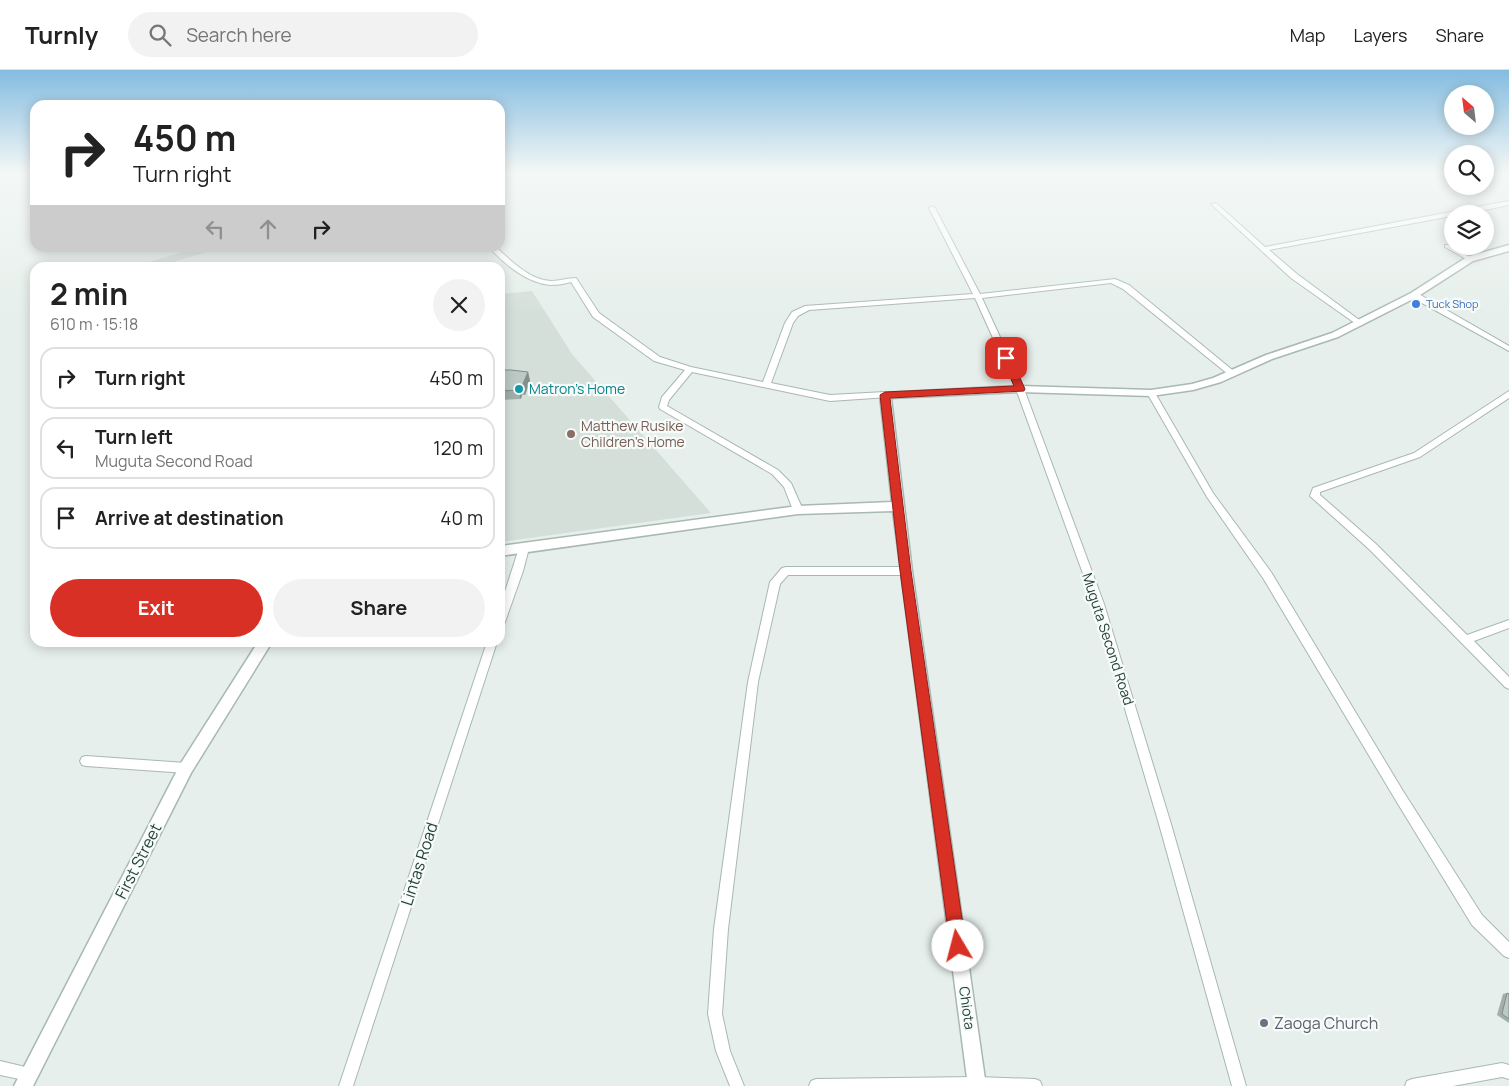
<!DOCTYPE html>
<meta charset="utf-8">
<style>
body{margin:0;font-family:Manrope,sans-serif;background:#f2f2f2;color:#222;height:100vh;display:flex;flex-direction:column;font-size:19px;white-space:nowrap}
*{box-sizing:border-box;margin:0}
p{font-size:16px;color:#767676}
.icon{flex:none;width:28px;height:28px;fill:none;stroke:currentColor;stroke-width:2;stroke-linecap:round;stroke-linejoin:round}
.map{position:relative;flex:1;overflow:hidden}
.sheet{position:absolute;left:30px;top:192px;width:475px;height:385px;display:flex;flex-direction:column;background:#fff;border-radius:15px;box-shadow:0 2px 12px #0003}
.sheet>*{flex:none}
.banner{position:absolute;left:30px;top:30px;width:475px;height:152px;border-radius:15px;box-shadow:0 2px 12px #0003;background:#fff;color:#222;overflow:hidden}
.needle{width:32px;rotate:332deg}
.controls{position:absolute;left:1444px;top:15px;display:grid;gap:10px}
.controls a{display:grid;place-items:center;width:50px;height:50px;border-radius:50%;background:#fff;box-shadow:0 2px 12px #0003;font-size:25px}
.pin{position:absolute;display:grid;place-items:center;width:42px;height:42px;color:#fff;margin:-21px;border-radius:10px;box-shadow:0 2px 8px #0006}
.me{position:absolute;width:55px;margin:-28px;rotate:352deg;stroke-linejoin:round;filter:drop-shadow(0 0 4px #0008)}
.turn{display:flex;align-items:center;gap:18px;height:105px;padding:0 20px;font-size:22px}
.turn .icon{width:65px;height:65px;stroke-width:2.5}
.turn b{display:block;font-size:35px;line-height:42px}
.lanes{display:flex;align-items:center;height:48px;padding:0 20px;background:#0003;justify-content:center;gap:25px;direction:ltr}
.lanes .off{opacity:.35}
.round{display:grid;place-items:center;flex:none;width:52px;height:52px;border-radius:26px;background:#f2f2f2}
.overview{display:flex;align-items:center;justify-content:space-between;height:85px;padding:0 20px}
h1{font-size:30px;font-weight:700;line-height:38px}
.cta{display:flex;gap:10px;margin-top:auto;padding:10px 20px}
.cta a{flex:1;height:58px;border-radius:30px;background:#d93025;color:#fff;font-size:20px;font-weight:700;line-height:58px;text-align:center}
.cta a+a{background:#f2f2f2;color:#222}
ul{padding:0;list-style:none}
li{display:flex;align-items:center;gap:15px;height:62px;margin:0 10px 8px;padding:0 10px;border:2px solid #e0e0e0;border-radius:15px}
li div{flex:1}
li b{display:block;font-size:19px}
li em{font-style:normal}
header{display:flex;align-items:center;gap:30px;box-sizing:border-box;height:70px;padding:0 25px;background:#fff;border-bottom:1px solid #e0e0e0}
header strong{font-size:24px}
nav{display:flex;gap:28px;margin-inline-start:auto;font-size:18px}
.search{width:350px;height:45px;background:#f2f2f2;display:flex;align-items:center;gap:12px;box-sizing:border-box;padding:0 18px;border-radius:28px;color:#767676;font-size:19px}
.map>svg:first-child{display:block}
.built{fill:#d4dfda}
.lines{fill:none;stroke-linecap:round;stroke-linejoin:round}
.minor-casing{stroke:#a8b8b2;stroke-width:2}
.tertiary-casing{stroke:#a8b8b2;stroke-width:3}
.minor{fill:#fff;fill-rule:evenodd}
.tertiary{fill:#fff;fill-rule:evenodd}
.wall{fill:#a1aea9}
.shaded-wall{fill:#838d89}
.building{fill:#bbcac4;stroke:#838d89}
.route{fill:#d93025;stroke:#8d1f18}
.shop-dot{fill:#3f7fe0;stroke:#f7fbf9;stroke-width:2}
.culture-dot{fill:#0f9aa8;stroke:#f7fbf9;stroke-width:2}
.education-dot{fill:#8d6e63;stroke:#f7fbf9;stroke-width:2}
.worship-dot{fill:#6b7280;stroke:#f7fbf9;stroke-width:2}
.labels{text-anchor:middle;stroke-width:4.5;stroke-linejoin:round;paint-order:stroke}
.far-shop-label{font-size:11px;fill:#366cbe;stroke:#f7fbf9;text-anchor:start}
.culture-label{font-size:14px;fill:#0d838f;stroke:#f7fbf9;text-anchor:start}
.education-label{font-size:14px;fill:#785e54;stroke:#f7fbf9;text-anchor:start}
.street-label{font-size:14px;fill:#24423a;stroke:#f7fbf9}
.near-street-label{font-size:16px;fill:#24423a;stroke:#f7fbf9}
.near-worship-label{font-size:16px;fill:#5b616d;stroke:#f7fbf9;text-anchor:start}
</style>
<header>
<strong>Turnly</strong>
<div class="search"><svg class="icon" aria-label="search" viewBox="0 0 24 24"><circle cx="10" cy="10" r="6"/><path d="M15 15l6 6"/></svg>Search here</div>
<nav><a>Map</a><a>Layers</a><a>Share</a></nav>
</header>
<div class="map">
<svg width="1509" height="1016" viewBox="0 0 1509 1016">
<rect width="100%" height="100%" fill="#e6efeb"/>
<g class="built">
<polygon points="196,178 222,178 155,197 132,197"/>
<polygon points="532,221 572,284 711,443 500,472 500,224"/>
</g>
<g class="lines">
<defs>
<g id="minor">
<polygon points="1509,131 1509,135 1465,144 1452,144 1452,146 1269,180 1297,204 1362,252 1363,254 1359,256 1291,208 1211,134 1216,133 1265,177"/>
<path d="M932,136L935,138L980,224L1115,209L1129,215L1236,303L1235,305H1229L1123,219L1111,213L982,228L1024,319L1104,534L1171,754L1246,1016H1232L1159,754L1094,534L1016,319L975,228L809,240L798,246L793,253L771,313L830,325L885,322L888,323V327L830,331L692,302L669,330L667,336L778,400L791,413L803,440L798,443L793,440L784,417L772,404L660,339L659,337L662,327L685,300L654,291L593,247L571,212C565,214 557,215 551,215C528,214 504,194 490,178H497C511,191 530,210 551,211C560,211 567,208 576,208L599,243L660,287L691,297L763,312L785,253L792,242L805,236L973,224L929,138Z"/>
<polygon points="1445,175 1449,175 1473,189 1468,190 1445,177"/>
<polygon points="1411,223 1417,223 1509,276 1509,281 1411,227"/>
<polygon points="1151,320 1155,323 1213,423 1271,502 1403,721 1482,845 1509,872 1509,888 1504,886 1472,855 1395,729 1263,508 1207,427 1147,323"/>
<polygon points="1509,321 1509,328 1420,387 1320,422 1320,425 1376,474 1467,565 1509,550 1509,558 1474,571 1509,607 1509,619 1505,617 1370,480 1310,426 1313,418 1414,383"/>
<polygon points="524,474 529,478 523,501 505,552 504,555 500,556 500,537 519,478"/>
<polygon points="786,497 906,497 910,498 911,501 910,504 906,505 788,505 780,514 758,612 728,859 722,944 730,981 744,1016 730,1016 716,981 708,944 714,859 748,612 770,512 782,498"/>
<polygon points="487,572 497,572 353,1016 339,1016"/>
<polygon points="86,686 186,693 190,694 192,698 190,702 186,703 86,696 82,695 80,691 82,687"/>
<polygon points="0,991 34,999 36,1004 34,1009 29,1011 0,1005"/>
<polygon points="1502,993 1509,995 1509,1009 1502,1007 1453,1016 1405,1016 1407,1011 1412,1009"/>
<polygon points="977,1007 1035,1009 1040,1011 1042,1016 809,1016 811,1011 816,1009"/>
</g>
<g id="tertiary">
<polygon points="1509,175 1509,181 1473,191 1417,227 1338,267 1272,289 1221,312 1193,320 1151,326 1020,322 891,328 912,501 986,1016 968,1016 893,441 798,444 500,486 500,476 798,436 892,432 880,325 881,323 1020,316 1151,320 1192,314 1213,308 1266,285 1332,263 1411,223 1467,187"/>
<polygon points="258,572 272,572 191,703 33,1016 14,1016 181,693"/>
</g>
</defs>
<use href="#minor" class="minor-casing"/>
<use href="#tertiary" class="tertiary-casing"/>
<use href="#minor" class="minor"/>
<use href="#tertiary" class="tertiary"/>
</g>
<g class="wall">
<polygon points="500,300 528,302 530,311 525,325 522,325 521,329 500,330"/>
<polygon points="1507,923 1509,924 1509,953 1497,945 1503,924"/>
</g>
<g class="shaded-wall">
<polygon points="528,302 530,311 525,325 522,316"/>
<polygon points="519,316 522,325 521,329 518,320"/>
</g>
<g class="building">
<polygon points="500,300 511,300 528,302 522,316 519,316 518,320 500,321"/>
<polygon points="1507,923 1509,924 1509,949 1502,944"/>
</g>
<linearGradient id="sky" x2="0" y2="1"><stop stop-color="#84bce0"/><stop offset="0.42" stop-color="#f4f8f6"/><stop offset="1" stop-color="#f4f8f6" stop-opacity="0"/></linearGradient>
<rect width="1509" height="245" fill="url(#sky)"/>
<polygon class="route" points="1006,285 1011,288 1025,319 1024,321 890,328 911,501 966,876 963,882 958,884 953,882 950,876 900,501 880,325 885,322 1014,316 1002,288"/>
<circle class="shop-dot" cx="1416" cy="234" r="5"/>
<circle class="culture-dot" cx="519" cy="319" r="5"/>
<circle class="education-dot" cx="571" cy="364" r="5"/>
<circle class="worship-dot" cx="1264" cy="953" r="5"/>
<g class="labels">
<g class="far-shop-label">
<text x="1426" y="238">Tuck Shop</text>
</g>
<g class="culture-label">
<text x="529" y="324">Matron's Home</text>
</g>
<g class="education-label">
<text x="581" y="361">Matthew Rusike<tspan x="581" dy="16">Children's Home</tspan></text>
</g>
<g class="street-label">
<text transform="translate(1108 569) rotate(72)" y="5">Muguta Second Road</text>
<text transform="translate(967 938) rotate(82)" y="5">Chiota</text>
</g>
<g class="near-street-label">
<text transform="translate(138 791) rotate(-63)" y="6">First Street</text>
<text transform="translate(419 794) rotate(-72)" y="6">Lintas Road</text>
</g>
<g class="near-worship-label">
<text x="1274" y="959">Zaoga Church</text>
</g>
</g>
</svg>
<div class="controls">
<a><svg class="needle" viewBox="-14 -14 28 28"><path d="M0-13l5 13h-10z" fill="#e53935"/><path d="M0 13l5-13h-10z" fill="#767676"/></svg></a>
<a><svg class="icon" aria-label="search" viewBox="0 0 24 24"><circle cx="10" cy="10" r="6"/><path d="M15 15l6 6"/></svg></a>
<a><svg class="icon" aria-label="layers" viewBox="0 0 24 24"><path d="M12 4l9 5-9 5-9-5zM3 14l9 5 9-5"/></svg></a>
</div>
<div class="pin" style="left:1006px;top:288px;background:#d93025"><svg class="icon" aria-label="arrive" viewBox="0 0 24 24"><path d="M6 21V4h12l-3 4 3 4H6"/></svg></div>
<svg class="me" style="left:958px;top:876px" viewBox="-20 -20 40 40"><circle r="19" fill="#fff"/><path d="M0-13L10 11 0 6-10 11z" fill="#d93025"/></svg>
<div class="banner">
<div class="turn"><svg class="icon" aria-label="right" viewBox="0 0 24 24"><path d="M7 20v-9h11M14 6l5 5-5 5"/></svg><div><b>450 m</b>Turn right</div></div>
<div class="lanes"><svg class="icon off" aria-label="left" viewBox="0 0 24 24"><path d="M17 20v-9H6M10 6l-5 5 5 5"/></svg><svg class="icon off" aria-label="ahead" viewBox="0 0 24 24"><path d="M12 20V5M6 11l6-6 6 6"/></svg><svg class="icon" aria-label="right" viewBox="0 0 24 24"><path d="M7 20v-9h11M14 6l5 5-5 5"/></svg></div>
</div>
<section class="sheet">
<div class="overview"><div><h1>2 min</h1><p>610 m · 15:18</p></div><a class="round"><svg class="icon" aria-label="close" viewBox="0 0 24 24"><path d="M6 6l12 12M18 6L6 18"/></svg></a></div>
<ul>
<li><svg class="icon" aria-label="right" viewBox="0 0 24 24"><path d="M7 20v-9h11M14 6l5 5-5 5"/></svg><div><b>Turn right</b></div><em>450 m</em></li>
<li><svg class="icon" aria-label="left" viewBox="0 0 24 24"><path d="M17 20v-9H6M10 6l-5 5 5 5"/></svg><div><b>Turn left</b><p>Muguta Second Road</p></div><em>120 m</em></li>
<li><svg class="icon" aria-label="arrive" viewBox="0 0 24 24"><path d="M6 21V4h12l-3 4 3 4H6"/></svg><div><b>Arrive at destination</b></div><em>40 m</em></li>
</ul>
<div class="cta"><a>Exit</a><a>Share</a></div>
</section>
</div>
